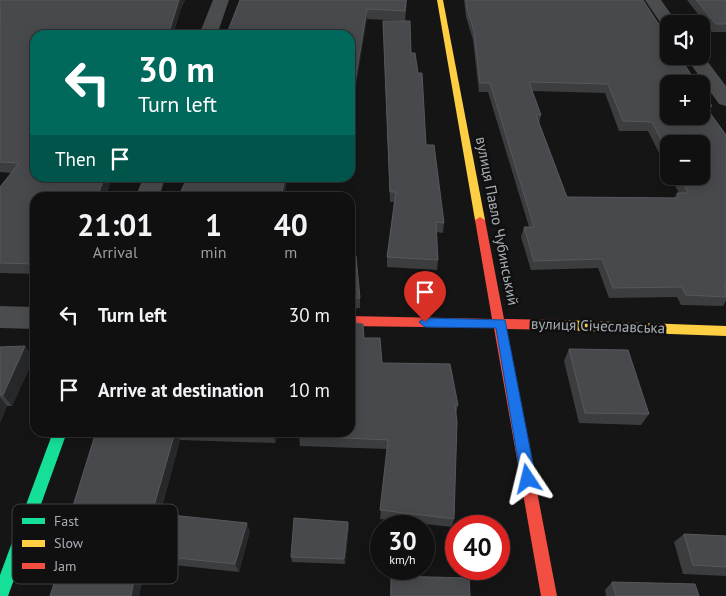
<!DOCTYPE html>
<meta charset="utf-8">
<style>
body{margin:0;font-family:"PT Sans",sans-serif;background:#191919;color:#f1f3f6;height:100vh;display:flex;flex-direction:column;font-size:19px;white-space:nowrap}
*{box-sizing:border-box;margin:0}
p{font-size:16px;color:#9c9d9f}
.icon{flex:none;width:28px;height:28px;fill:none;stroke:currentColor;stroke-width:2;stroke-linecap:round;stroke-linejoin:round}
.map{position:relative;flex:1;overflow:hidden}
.sheet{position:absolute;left:30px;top:192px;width:325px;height:245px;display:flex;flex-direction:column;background:#101010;border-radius:15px;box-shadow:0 2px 12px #0003,0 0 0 1px #303030}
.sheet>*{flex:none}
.top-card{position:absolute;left:30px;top:30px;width:325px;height:152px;border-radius:15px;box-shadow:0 2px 12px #0003,0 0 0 1px #303030;background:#00695c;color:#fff;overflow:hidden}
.fabs{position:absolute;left:660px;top:15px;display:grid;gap:10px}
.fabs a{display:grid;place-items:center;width:50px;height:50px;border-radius:10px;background:#101010;box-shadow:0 2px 12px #0003,0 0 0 1px #303030;font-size:25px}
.speed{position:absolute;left:370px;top:515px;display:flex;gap:10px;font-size:25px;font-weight:700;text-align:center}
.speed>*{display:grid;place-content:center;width:65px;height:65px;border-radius:50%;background:#101010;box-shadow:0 2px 12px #0003,0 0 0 1px #303030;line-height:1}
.speed small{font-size:12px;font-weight:400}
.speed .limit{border:8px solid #d22;background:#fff;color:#111}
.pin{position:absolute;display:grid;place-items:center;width:42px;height:42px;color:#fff;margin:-51px -21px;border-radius:50% 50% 50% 0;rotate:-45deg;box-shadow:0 0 5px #0007}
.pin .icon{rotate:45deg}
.me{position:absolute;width:55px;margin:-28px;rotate:350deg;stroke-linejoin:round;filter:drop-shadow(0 0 4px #0008)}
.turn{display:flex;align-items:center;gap:18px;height:105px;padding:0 25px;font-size:22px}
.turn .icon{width:65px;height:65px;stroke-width:2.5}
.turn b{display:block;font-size:35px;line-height:42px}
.then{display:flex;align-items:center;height:48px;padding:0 25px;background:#0003;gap:10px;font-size:19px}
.eta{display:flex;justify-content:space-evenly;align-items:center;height:85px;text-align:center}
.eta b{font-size:30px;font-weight:800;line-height:35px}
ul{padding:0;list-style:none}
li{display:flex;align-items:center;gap:15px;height:75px;padding:0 25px}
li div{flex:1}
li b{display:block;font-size:19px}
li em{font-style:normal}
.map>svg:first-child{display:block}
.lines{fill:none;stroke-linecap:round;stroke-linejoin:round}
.street{fill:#4a4c4e;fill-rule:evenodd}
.fast{fill:#16e098;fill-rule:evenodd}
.slow{fill:#ffcf43;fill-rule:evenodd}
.jam{fill:#f24e42;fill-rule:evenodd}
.wall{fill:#3b3d3f;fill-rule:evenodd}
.shaded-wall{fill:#272829}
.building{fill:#47494c;stroke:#56595c;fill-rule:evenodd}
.route{fill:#1a73e8;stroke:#114b97}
.labels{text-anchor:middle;stroke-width:5;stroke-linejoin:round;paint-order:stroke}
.street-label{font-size:15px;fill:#a8aeb5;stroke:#101011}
.key{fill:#101011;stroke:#3e3f42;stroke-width:1}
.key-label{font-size:14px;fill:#a8aeb5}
</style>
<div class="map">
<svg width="726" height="596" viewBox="0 0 726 596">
<rect width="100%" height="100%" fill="#151516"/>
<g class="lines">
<g class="street">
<polygon points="213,0 229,0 217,35 199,35"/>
<polygon points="645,0 661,0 678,24 669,24 669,29 664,28"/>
<polygon points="701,53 726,86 726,106 719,104 685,56 701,56"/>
<polygon points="143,178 165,178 159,198 135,198"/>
<polygon points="0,306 35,307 35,329 0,328"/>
</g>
<polygon class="fast" points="53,432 67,432 8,596 0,596 0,575"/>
<g class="slow">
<polygon points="437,0 443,0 485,220 480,223 475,220"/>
<polygon points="560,320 726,326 726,336 560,330 556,328 554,325 556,322"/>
</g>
<polygon class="jam" points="480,217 485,220 504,319 560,320 564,322 566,325 564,328 560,330 506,329 557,596 541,596 494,328 350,326 350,316 492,319 475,220"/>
</g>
<g class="wall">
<polygon points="0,0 185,0 180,11 173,35 35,35 35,178 112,178 105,198 35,198 35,274 0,273 0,187 12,173 0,172"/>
<polygon points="240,0 407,0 405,21 411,53 426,145 444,223 443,233 436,232 438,260 437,270 387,267 387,257 394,202 390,202 383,21 404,21 367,19 350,35 228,35 227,33"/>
<path d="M464,0H643L712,106L709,112L726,135V301L723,306L681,305L677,297L609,298L598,268L531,270L521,237L524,227H529L488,92H479L473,40L466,17ZM532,91L605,93L619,131H648L669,173V144L701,176H670L679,193H677L674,198L567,197L539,123L541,115Z"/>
<polygon points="687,0 726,0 726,32 712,32"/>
<polygon points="350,256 360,298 360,308 350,309"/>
<polygon points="364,338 382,363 458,405 456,414 454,519 452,527 380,519 387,449 300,446 299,436 350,432"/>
<polygon points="0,347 34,358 12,406 7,406 0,423"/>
<polygon points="569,349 649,414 641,425 579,423 564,361"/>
<polygon points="96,432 279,432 275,443 180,440 160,514 250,531 239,572 146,562 139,596 50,596 77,511 73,506"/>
<polygon points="348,522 349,527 345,564 292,562 291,557"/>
<polygon points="684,534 726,536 726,576 683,574 674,542"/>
<polygon points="391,576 470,596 390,596"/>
<polygon points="612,582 699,596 606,596 605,590"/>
</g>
<g class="shaded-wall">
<polygon points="179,0 185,0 180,11 173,35 168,35"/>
<polygon points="367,9 367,19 350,124 350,113"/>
<polygon points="104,178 112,178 105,198 97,198"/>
<polygon points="285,178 288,178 284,198 281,198"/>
<polygon points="25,346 34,358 12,406 3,395"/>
<polygon points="0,397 7,406 0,423"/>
<polygon points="175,432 176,432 180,440 158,522 152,513"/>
<polygon points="273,432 279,432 275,443 273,433"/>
<polygon points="348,522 349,527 345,564 344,559"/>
<polygon points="247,523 250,531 239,572 235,564"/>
<polygon points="139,554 146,562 139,596 131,596"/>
</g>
<g class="building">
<polygon points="0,0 179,0 168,35 35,35 35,178 104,178 97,198 35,198 35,261 34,264 0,263 0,187 19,163 0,162 0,16 1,16 0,16"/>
<polygon points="240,0 406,0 405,11 367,9 350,113 350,35 241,35 242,33 227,33"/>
<path d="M466,0H643L669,40V56H679L697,84H669V116H701V90L712,106H705L726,135V287L724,286L726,291V297L686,295L682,287L613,288L602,259L534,261L524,227H534L490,83H480L474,31L467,9ZM529,82L608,84L623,121L652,122L669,155V144H701V176H680L688,193H677L679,198L567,197L536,115H541Z"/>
<polygon points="696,0 726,0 726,24 716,24"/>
<polygon points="383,21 410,21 411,53 415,53 418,73 422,73 426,145 434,145 444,223 436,222 438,260 387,257 396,192 390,192"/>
<polygon points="187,178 285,178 281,198 178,198"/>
<polygon points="350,256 356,256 360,298 350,298"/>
<polygon points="350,322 363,324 364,338 380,338 382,363 450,364 458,405 455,405 457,422 454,519 380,510 388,440 299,436 299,432 350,432"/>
<polygon points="25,346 3,395 0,395 0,347"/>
<polygon points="569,349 628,350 649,414 585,413"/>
<polygon points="96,432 175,432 152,513 247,523 235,564 139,554 131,596 50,596 79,507 73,506"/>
<polygon points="246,432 273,432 273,433"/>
<polygon points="294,518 348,522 344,559 291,557"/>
<polygon points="684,534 726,536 726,567 693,565"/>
<polygon points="391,576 469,578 470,596 391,596"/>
<polygon points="612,582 695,584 699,596 616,596"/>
</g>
<polygon class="route" points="425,318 505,320 536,479 533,484 528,486 523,484 521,479 496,328 425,327 419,322"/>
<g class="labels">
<g class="street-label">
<text transform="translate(497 221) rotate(79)" y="5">вулиця Павло Чубинський</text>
<text transform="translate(598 326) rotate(2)" y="5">вулиця Січеславська</text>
</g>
</g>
<rect x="12" y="504" width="166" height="80" rx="8" class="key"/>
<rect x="22" y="518" width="23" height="6" fill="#16e098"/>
<rect x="22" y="540" width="23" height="7" fill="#ffcf43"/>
<rect x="22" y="563" width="23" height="6" fill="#f24e42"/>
<g class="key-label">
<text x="54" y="526">Fast</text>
<text x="54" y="548">Slow</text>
<text x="54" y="571">Jam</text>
</g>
</svg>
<div class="fabs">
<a><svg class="icon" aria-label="sound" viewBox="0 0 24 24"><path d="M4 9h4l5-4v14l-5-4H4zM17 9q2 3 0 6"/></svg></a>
<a>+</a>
<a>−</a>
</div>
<div class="speed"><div>30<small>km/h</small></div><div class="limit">40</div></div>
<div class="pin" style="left:425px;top:322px;background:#d93025"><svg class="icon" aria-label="arrive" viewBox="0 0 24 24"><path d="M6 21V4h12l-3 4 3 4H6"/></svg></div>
<svg class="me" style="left:528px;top:479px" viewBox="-20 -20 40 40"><path d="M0-17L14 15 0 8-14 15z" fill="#1a73e8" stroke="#fff" stroke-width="4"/></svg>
<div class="top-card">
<div class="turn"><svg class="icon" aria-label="left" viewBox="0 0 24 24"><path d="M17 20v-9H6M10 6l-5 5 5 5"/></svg><div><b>30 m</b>Turn left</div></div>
<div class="then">Then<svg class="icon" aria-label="arrive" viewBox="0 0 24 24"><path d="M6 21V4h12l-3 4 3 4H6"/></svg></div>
</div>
<section class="sheet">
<div class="eta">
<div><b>21:01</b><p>Arrival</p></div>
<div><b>1</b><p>min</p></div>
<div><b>40</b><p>m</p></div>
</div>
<ul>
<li><svg class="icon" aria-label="left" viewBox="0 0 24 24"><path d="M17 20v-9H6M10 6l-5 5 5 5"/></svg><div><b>Turn left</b></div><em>30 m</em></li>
<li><svg class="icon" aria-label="arrive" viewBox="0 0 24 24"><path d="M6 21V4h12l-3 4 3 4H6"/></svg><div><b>Arrive at destination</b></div><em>10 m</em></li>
</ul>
</section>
</div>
